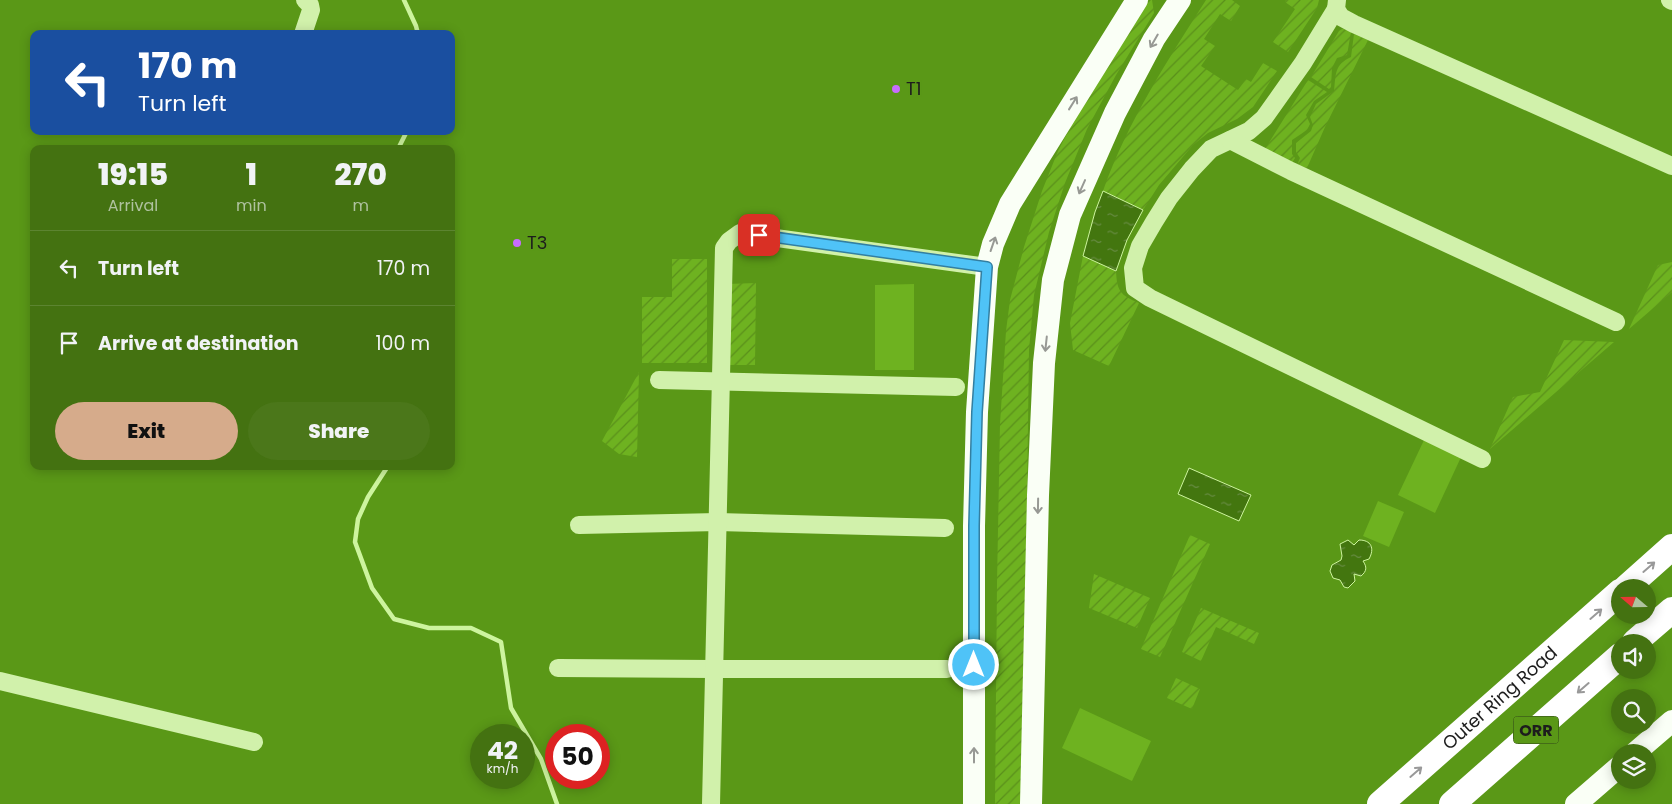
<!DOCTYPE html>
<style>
body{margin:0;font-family:Poppins,sans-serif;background:#4b771a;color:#f1f3f6;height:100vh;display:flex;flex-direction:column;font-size:19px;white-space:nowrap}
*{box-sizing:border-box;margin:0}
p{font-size:16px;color:#afc29f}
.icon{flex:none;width:28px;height:28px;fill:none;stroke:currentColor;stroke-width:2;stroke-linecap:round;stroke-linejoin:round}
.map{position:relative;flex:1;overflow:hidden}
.drawer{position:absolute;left:30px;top:145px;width:425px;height:325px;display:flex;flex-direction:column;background:#447211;border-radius:10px;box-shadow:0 2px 12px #0003}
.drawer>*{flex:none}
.guide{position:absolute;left:30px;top:30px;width:425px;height:105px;border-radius:10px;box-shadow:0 2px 12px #0003;background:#1a4fa0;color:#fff;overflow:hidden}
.needle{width:32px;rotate:290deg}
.controls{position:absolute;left:1611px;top:579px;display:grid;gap:10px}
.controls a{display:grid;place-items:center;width:45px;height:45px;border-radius:50%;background:#447211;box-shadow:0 2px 12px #0003;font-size:25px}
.speed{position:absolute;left:470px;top:724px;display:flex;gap:10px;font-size:25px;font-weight:700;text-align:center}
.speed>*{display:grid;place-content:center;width:65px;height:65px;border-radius:50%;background:#447211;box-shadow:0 2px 12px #0003;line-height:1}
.speed small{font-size:12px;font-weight:400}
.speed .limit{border:8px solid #d22;background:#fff;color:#111}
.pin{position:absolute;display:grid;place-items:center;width:42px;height:42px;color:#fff;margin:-21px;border-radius:10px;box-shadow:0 2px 8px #0006}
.me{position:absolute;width:55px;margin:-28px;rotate:0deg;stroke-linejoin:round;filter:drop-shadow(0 0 4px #0008)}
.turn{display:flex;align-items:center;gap:18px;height:105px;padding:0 25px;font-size:22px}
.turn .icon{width:65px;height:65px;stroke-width:2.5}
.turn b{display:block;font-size:35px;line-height:42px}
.eta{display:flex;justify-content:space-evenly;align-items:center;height:85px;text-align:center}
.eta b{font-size:30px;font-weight:800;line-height:35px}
.button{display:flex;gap:10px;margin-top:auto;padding:10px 25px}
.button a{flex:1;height:58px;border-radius:30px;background:#d6ab8b;color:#111;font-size:20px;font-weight:800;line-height:58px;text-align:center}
.button a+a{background:#4b771a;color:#f1f3f6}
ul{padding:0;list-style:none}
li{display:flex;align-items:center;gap:15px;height:75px;padding:0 25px;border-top:1px solid #5c8431}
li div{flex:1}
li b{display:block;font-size:19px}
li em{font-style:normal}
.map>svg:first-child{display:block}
.garden{fill:url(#garden-furrows)}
.pitch{fill:#6eb220}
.water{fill:url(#water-ripples);stroke:#cdf49e}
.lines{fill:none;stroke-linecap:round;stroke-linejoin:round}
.stream{stroke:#cdf49e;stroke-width:4.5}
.minor{stroke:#d1f1ab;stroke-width:18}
.major{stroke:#fafff6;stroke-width:22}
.highway{stroke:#fff;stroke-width:26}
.oneway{stroke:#979994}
.oneway2{stroke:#999}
.route-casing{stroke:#337fa1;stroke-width:12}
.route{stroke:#4fc3f7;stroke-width:9}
.poi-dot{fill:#c86cff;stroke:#5a9817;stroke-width:2}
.labels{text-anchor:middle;stroke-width:4;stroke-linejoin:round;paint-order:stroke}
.shield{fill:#5a9817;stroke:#2f421b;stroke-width:1}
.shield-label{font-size:16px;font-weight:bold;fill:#1d1d1d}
.poi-label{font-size:18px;fill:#1d1d1d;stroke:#5a9817;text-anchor:start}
.street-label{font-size:18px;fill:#1d1d1d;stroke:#5a9817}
</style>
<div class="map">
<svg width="1672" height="804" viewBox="0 0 1672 804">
<defs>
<pattern id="garden-furrows" width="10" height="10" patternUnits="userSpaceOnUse" patternTransform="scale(1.25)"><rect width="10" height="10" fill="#6eb220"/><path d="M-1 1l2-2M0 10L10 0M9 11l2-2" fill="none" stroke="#5a901b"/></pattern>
<pattern id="water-ripples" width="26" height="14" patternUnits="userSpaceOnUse" patternTransform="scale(1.25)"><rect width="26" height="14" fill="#43760f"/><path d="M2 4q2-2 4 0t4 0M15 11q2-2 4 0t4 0" fill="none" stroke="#678b43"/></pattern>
</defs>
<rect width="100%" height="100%" fill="#5a9817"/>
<g class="garden">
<polygon points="1143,0 1152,0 1154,13 1116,75 1087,129 1065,183 1049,232 1034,295 1029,350 1023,804 995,804 997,583 1000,424 1006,331 1010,300 1024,247 1042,191 1058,151 1086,97"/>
<path d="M1206,0H1232L1240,6L1231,21L1220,14L1204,39L1215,46L1201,66L1238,90L1246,79L1251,82L1263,63L1277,71L1253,107L1237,119L1208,133L1193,145L1159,185L1143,210L1103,191C1127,123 1167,61 1206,0Z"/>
<polygon points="1286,0 1319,0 1317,8 1288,52 1273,42 1295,9 1285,2"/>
<polygon points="1342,29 1347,29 1351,32 1347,55 1337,58 1332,68 1331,87 1329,89 1311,77 1339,31"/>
<path d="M1354,34L1368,40L1325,127L1307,168L1297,165L1300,158L1296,152V143L1311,131L1313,125L1310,117L1316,104L1334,91C1336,74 1334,65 1351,57Z"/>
<polygon points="1308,80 1327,92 1314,101 1306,115 1310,124 1307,130 1292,140 1292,154 1295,158 1292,163 1265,149"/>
<path d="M1083,256L1116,271C1117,291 1120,295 1139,303L1109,366L1073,350L1070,323Z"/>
<polygon points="672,259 707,259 707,363 642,363 642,297 672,297"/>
<polygon points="1672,262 1672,292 1629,329 1658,265"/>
<polygon points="756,283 755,365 727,365 727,284"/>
<polygon points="1564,340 1614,342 1490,449 1513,397 1540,392"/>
<polygon points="639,372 637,457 619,454 602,441"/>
<polygon points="1190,535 1210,544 1160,657 1141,649"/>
<polygon points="1094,574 1150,598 1137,628 1089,608"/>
<polygon points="1201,608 1259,633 1254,644 1216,627 1201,661 1182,652"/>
<polygon points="1176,678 1200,689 1192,709 1167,698"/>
</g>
<g class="pitch">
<polygon points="914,284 914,370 875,370 875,285"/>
<polygon points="1425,438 1462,455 1435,513 1398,495"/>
<polygon points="1378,501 1404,512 1389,547 1363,536"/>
<polygon points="1080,708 1151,741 1132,781 1062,748"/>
</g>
<g class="water">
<polygon points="1103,191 1143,210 1127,240 1116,271 1083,256 1095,212"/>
<polygon points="1189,468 1251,495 1239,521 1178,494"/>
<path d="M1348,540L1354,545L1359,540C1371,540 1375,548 1369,559L1363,561C1367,567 1367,571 1361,576L1354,574L1355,581L1348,588L1344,587L1340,580L1333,578L1330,571L1332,565L1341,560L1342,556L1340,544Z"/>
</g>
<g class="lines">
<g class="stream">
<polyline points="404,0 416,26 418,34"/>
<polyline points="398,149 407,131"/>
<polyline points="388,466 368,497 358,519 355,542 372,588 394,619 429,628 471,628 501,642 511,708 541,759 557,804"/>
</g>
<g class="minor">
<polyline points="1337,0 1336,9 1341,17 1354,24 1672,166"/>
<polyline points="1670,0 1672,1"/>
<polyline points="1336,9 1303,63 1264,118 1249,131 1211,149 1192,169 1169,198 1154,222 1140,246 1133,268 1135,288 1150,298 1482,459"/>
<polyline points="303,34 311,10 310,5 305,0"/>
<polyline points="1230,140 1291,171 1616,322"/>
<polyline points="659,380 956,387"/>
<polyline points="579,525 718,522 945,528"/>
<polyline points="558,668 713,669 947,669"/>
<polyline points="0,681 254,742"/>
<polyline points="711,804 724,248 729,241 740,233 987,267"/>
</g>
<g class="major">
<polyline points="1636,752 1672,721"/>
<polyline points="974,804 974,526 977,412 987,267 993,244 1010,204 1137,0"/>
<polyline points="1031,804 1038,495 1044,363 1053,280 1070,215 1115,113 1154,39 1180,0"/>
<polyline points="1576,804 1620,766"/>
</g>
<g class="highway">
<polyline points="1626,588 1672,547"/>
<polyline points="1635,642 1672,610"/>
<path id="s1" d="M1380,804L1620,592"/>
<polyline points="1452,804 1620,656"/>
</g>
</g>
<defs><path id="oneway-shaft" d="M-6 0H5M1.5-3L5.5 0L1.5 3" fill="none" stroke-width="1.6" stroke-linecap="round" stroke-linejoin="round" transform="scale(1.25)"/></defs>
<g class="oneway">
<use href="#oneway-shaft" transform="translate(1154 41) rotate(120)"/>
<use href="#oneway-shaft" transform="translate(1073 103) rotate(-58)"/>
<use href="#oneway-shaft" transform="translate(1082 187) rotate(114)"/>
<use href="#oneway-shaft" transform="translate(993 244) rotate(-71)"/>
<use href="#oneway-shaft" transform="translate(1046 344) rotate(96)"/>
<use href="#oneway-shaft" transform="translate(1038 506) rotate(91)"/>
<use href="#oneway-shaft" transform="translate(974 755) rotate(-90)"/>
</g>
<g class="oneway2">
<use href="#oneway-shaft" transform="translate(1649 567) rotate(-41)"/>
<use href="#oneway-shaft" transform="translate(1596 614) rotate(-41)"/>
<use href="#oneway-shaft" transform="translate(1583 688) rotate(139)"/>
<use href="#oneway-shaft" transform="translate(1416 772) rotate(-41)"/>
</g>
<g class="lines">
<defs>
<polyline id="route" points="759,235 987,267 977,412 974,526 974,665"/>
</defs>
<use href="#route" class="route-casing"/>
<use href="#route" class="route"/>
</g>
<g class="poi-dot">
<circle cx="896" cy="89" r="5"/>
<circle cx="517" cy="243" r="5"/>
</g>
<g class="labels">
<rect class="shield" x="1513.5" y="716.5" width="45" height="27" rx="4"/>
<g class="shield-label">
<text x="1536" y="736">ORR</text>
</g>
<g class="poi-label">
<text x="906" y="95">T1</text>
<text x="527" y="249">T3</text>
</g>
<g class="street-label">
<text dy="6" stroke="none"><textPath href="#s1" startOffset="160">Outer Ring Road</textPath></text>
</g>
</g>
</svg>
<div class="controls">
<a><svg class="needle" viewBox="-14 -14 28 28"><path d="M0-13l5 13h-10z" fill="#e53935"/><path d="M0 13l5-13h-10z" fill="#afc29f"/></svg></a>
<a><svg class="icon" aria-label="sound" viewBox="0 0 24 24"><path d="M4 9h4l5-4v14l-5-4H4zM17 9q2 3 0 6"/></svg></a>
<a><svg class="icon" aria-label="search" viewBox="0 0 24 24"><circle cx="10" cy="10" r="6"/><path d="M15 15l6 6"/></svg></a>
<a><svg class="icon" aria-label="layers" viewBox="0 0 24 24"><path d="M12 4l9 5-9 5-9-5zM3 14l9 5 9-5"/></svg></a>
</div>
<div class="speed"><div>42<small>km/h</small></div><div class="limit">50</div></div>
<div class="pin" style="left:759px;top:235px;background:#d93025"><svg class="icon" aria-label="arrive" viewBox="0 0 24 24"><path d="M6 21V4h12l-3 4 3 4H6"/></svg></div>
<svg class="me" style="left:974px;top:665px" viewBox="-20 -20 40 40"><circle r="17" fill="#4fc3f7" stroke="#fff" stroke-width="3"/><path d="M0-11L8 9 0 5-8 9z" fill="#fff"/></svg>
<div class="guide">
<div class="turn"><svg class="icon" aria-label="left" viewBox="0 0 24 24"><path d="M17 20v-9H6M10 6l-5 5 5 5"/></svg><div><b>170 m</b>Turn left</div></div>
</div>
<section class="drawer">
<div class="eta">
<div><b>19:15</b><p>Arrival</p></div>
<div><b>1</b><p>min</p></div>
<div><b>270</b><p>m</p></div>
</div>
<ul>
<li><svg class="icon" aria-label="left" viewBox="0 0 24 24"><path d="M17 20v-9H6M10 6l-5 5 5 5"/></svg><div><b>Turn left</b></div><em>170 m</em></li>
<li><svg class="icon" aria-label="arrive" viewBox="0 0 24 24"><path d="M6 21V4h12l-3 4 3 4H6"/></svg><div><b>Arrive at destination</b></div><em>100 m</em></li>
</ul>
<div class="button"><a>Exit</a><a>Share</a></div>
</section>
</div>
